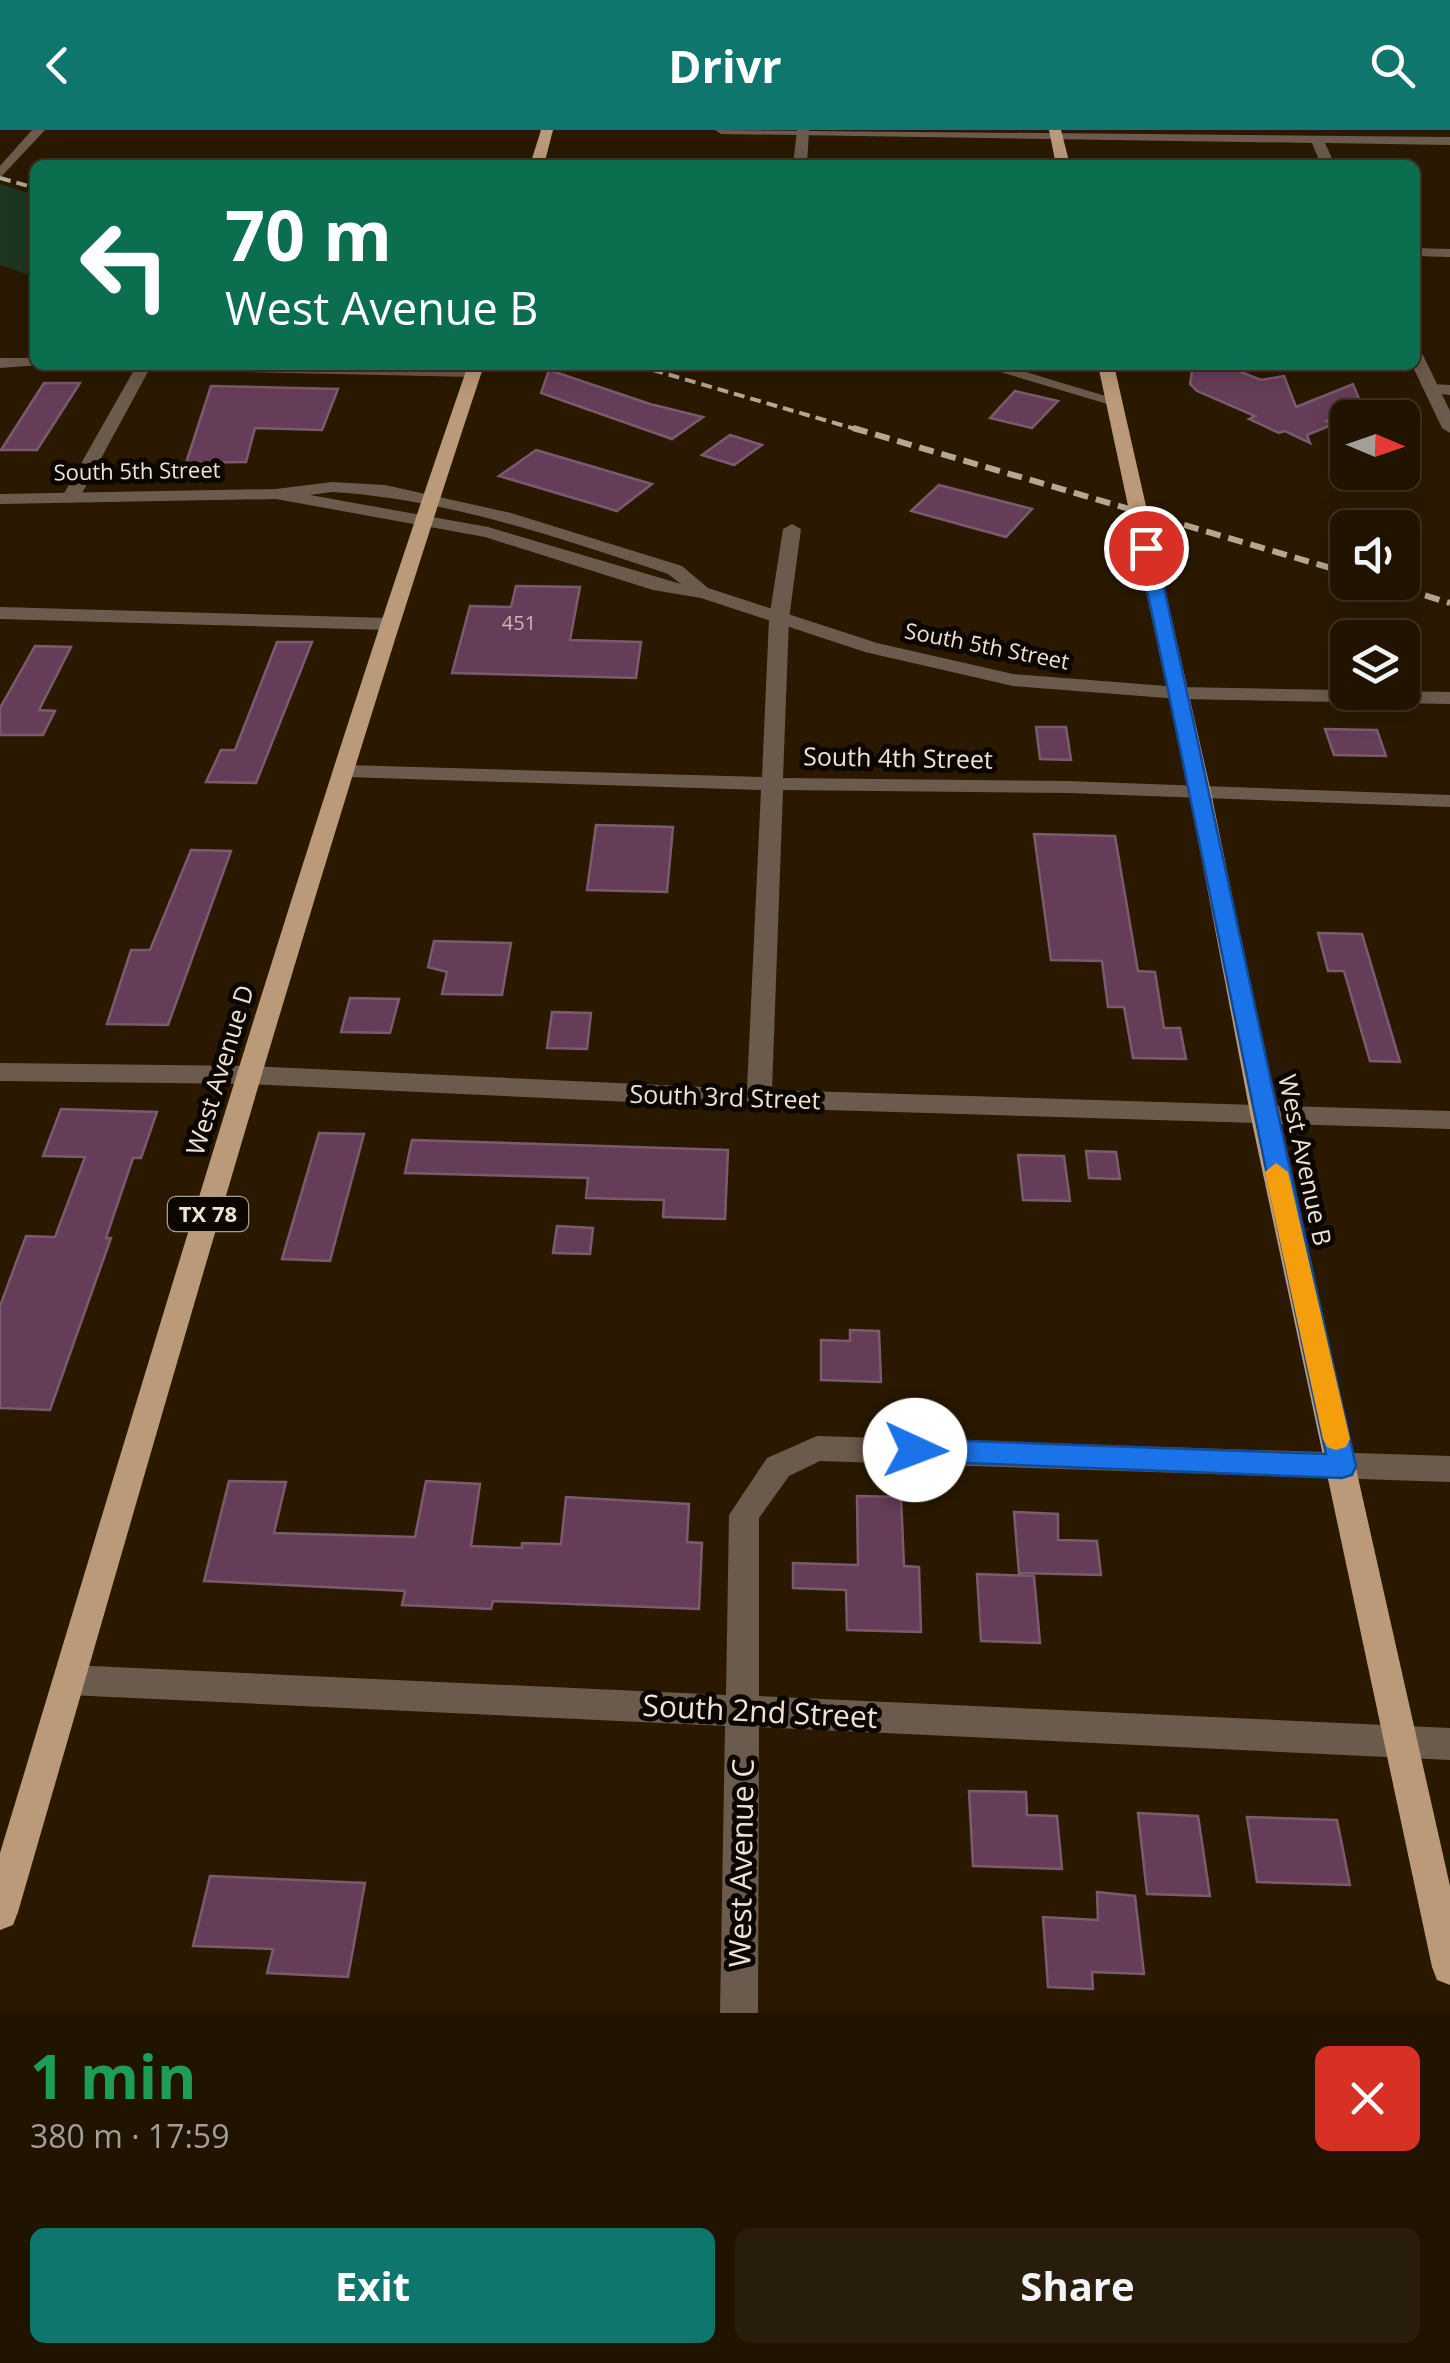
<!DOCTYPE html>
<meta charset="utf-8">
<style>
body{margin:0;font-family:"Open Sans",sans-serif;background:#281c0a;color:#f1f3f6;height:100vh;display:flex;flex-direction:column;font-size:38px;white-space:nowrap}
*{box-sizing:border-box;margin:0}
p{font-size:32px;color:#a29e99}
.icon{flex:none;width:55px;height:55px;fill:none;stroke:currentColor;stroke-width:2;stroke-linecap:round;stroke-linejoin:round}
.map{position:relative;height:1883px;overflow:hidden}
.panel{display:flex;flex-direction:column;background:#201300;flex:1}
.panel>*{flex:none}
.banner{position:absolute;left:30px;top:30px;width:1390px;height:210px;border-radius:15px;box-shadow:0 5px 25px #0003,0 0 0 2px #3d3222;background:#0b6e4f;color:#fff;overflow:hidden}
.needle{width:65px;rotate:92deg}
.fabs{position:absolute;left:1330px;top:270px;display:grid;gap:20px}
.fabs a{display:grid;place-items:center;width:90px;height:90px;border-radius:15px;background:#201300;box-shadow:0 5px 25px #0003,0 0 0 2px #3d3222;font-size:50px}
.pin{position:absolute;display:grid;place-items:center;width:85px;height:85px;color:#fff;margin:-42px;border:5px solid #fff;border-radius:50%;box-shadow:0 2px 10px #0007}
.me{position:absolute;width:110px;margin:-55px;rotate:92deg;stroke-linejoin:round;filter:drop-shadow(0 0 8px #0008)}
.turn{display:flex;align-items:center;gap:35px;height:210px;padding:0 30px;font-size:45px}
.turn .icon{width:130px;height:130px;stroke-width:2.5}
.turn b{display:block;font-size:70px;line-height:85px}
.round{display:grid;place-items:center;flex:none;width:105px;height:105px;border-radius:15px;background:#281c0a}
.summary{display:flex;align-items:center;justify-content:space-between;height:170px;padding:0 30px}
h1{font-size:60px;font-weight:700;line-height:75px;color:#1e9e55}
.action{display:flex;gap:20px;margin-top:auto;padding:20px 30px}
.action a{flex:1;height:115px;border-radius:15px;background:#0f766e;color:#fff;font-size:40px;font-weight:700;line-height:115px;text-align:center}
.action a+a{background:#281c0a;color:#f1f3f6}
header{display:flex;justify-content:space-between;align-items:center;height:130px;padding:0 30px;background:#0f766e;color:#fff;font-size:45px;font-weight:700}
.map>svg:first-child{display:block}
.green{fill:#1e3620}
.building{fill:#663d58;stroke:#7a5b6e;stroke-width:2.5}
.lines{fill:none;stroke-linecap:round;stroke-linejoin:round}
.minor{fill:#6b5b4c;fill-rule:evenodd}
.tertiary{fill:#6b5b4c;fill-rule:evenodd}
.primary{fill:#bb9a7a;fill-rule:evenodd}
.rail-far1{stroke:#b4a794;stroke-width:4;stroke-dasharray:11 6;stroke-linecap:butt}
.rail{stroke:#b4a794;stroke-width:6;stroke-dasharray:15 8;stroke-linecap:butt}
.route{fill:#1a73e8;stroke:#114b97;stroke-width:2.5}
.slow{fill:#f59e0b}
.labels{text-anchor:middle;stroke-width:10;stroke-linejoin:round;paint-order:stroke}
.number-label{font-size:20px;fill:#ccb9b4}
.far-street-label{font-size:22px;fill:#eee2d2;stroke:#0c0600}
.shield{fill:#0c0600;stroke:#aaa093;stroke-width:2.5}
.shield-label{font-size:22px;font-weight:bold;fill:#eee2d2}
.street-label{font-size:25px;fill:#eee2d2;stroke:#0c0600}
.near-street-label{font-size:30px;fill:#eee2d2;stroke:#0c0600}
</style>
<header><svg class="icon" aria-label="back" viewBox="0 0 24 24"><path d="M15 5l-7 7 7 7"/></svg>Drivr<svg class="icon" aria-label="search" viewBox="0 0 24 24"><circle cx="10" cy="10" r="6"/><path d="M15 15l6 6"/></svg></header>
<div class="map">
<svg width="1450" height="1883" viewBox="0 0 1450 1883">
<rect width="100%" height="100%" fill="#2a1900"/>
<polygon class="green" points="0,54 35,65 35,147 0,135"/>
<g class="building">
<polygon points="1193,235 1239,235 1241,242 1261,250 1284,246 1296,277 1353,254 1362,276 1326,291 1334,294 1307,305 1310,313 1285,301 1279,303 1249,289 1255,286 1197,261 1190,254"/>
<polygon points="549,240 650,274 703,287 672,309 541,263"/>
<polygon points="44,253 80,253 37,320 1,320"/>
<polygon points="211,256 338,259 322,300 255,298 246,332 186,333"/>
<polygon points="1015,261 1058,271 1032,298 990,288"/>
<polygon points="730,305 762,315 734,335 702,325"/>
<polygon points="536,320 652,354 617,381 499,346"/>
<polygon points="939,355 1032,379 1006,407 911,381"/>
<polygon points="516,456 580,457 570,510 641,512 636,548 452,543 470,476 511,477"/>
<polygon points="277,512 312,512 256,653 206,652 221,620 235,620"/>
<polygon points="35,516 71,517 39,580 55,581 43,605 0,605 0,578"/>
<polygon points="1036,597 1066,597 1071,630 1040,629"/>
<polygon points="1325,599 1377,600 1386,626 1334,625"/>
<polygon points="596,695 673,697 667,762 587,760"/>
<polygon points="1034,704 1115,706 1138,841 1155,842 1164,898 1180,898 1186,929 1133,928 1124,877 1108,877 1102,831 1051,830"/>
<polygon points="191,720 231,721 168,895 107,894 131,820 150,820"/>
<polygon points="1318,803 1362,804 1400,932 1370,931 1344,841 1328,841"/>
<polygon points="434,811 511,813 502,865 442,864 447,842 428,837"/>
<polygon points="350,868 399,869 390,903 341,902"/>
<polygon points="552,882 591,883 587,919 547,918"/>
<polygon points="61,979 157,982 141,1028 133,1028 106,1108 111,1108 50,1280 0,1278 0,1176 26,1106 55,1107 85,1027 43,1026"/>
<polygon points="319,1003 364,1004 330,1131 282,1129"/>
<polygon points="412,1010 728,1020 725,1089 663,1087 664,1070 586,1068 588,1048 405,1043"/>
<polygon points="1086,1021 1116,1022 1120,1049 1089,1048"/>
<polygon points="1018,1025 1064,1026 1070,1071 1023,1070"/>
<polygon points="557,1096 593,1098 590,1124 553,1123"/>
<polygon points="850,1200 879,1201 881,1252 821,1250 821,1210 850,1211"/>
<polygon points="229,1351 286,1352 274,1403 415,1407 426,1351 480,1354 471,1416 522,1418 522,1413 561,1414 566,1367 689,1374 687,1412 702,1413 699,1479 493,1471 491,1479 402,1475 405,1461 204,1451"/>
<polygon points="857,1366 901,1367 904,1436 919,1437 921,1502 847,1500 846,1460 793,1458 793,1433 858,1435"/>
<polygon points="1014,1382 1058,1384 1058,1410 1097,1411 1101,1445 1019,1443"/>
<polygon points="977,1444 1034,1446 1040,1513 981,1511"/>
<polygon points="969,1661 1026,1662 1027,1685 1057,1686 1062,1739 973,1736"/>
<polygon points="1138,1683 1198,1686 1210,1766 1147,1764"/>
<polygon points="1247,1687 1337,1690 1350,1755 1257,1752"/>
<polygon points="210,1746 365,1753 348,1847 267,1843 273,1819 193,1816"/>
<polygon points="1097,1762 1135,1766 1144,1844 1092,1842 1093,1859 1048,1857 1043,1787 1098,1790"/>
</g>
<g class="lines">
<g class="minor">
<polygon points="32,0 45,0 0,48 0,36"/>
<polygon points="797,0 809,0 807,35 793,35"/>
<polygon points="1415,118 1450,119 1450,127 1415,126"/>
<polygon points="0,228 35,228 35,235 41,235 0,238"/>
<polygon points="126,235 474,237 482,242 474,247 149,240 80,367 65,371 62,367 134,240"/>
<polygon points="977,235 1003,235 1122,271 1114,276"/>
<polygon points="1431,254 1450,255 1450,265 1425,262 1425,256"/>
<polygon points="792,394 801,399 789,489 783,648 1068,651 1450,665 1450,677 1068,663 783,660 772,960 1450,981 1450,999 759,978 249,954 0,951 0,933 249,936 747,959 761,660 346,647 335,641 346,635 762,647 769,489 783,399"/>
<polygon points="0,477 388,488 398,494 388,500 0,489"/>
<polygon points="817,1306 1450,1326 1450,1352 820,1331 789,1346 759,1388 759,1566 1450,1598 1450,1630 759,1597 758,1883 720,1883 725,1596 69,1565 57,1561 53,1550 57,1539 69,1535 726,1565 729,1385 767,1328"/>
</g>
<g class="tertiary">
<polygon points="715,0 1450,7 1450,15 1325,13 1335,35 1321,35 1312,13 721,4"/>
<polygon points="1415,220 1423,225 1450,281 1450,303 1442,298 1412,235 1415,235"/>
<path d="M332,352L385,355L511,383L682,436L708,458L877,513L1013,544L1179,557L1450,562V574L1179,569L1013,556L865,522L701,468L653,460L485,407L276,369L0,374V364L276,359ZM332,362C448,369 559,408 668,444L681,454L488,397L310,365Z"/>
</g>
<g class="primary">
<polygon points="541,0 553,0 544,35 530,35"/>
<polygon points="1049,0 1061,0 1070,35 1056,35"/>
<path d="M468,235H484C314,746 168,1265 18,1782L13,1795L0,1800V1723C151,1225 298,726 468,235Z"/>
<polygon points="1098,235 1114,235 1211,662 1276,983 1450,1756 1450,1855 1437,1850 1432,1837 1250,983 1189,662"/>
</g>
<g class="rail-far1">
<polyline points="0,48 35,58"/>
<polyline points="636,235 862,301"/>
</g>
<g class="rail">
<polyline points="853,298 1348,443"/>
<polyline points="1381,452 1450,473"/>
</g>
</g>
<path class="route" d="M1146,413L1155,418C1224,724 1286,1031 1356,1336L1352,1345L1342,1348L915,1331L905,1328L901,1320L905,1312L915,1309L1326,1324C1260,1023 1203,720 1138,418Z"/>
<polygon class="slow" points="1276,1033 1288,1042 1350,1309 1346,1317 1336,1320 1327,1317 1323,1309 1265,1042"/>
<g class="labels">
<g class="number-label">
<text x="519" y="500">451</text>
</g>
<g class="far-street-label">
<text transform="translate(137 341) rotate(-1)" y="8">South 5th Street</text>
<text transform="translate(987 516) rotate(11)" y="8">South 5th Street</text>
</g>
<rect class="shield" x="168" y="1067" width="80" height="34" rx="8"/>
<g class="shield-label">
<text x="208" y="1092">TX 78</text>
</g>
<g class="street-label">
<text transform="translate(898 628) rotate(1)" y="9">South 4th Street</text>
<text transform="translate(220 940) rotate(-73)" y="9">West Avenue D</text>
<text transform="translate(725 967) rotate(2)" y="9">South 3rd Street</text>
<text transform="translate(1305 1030) rotate(78)" y="9">West Avenue B</text>
</g>
<g class="near-street-label">
<text transform="translate(760 1582) rotate(3)" y="10">South 2nd Street</text>
<text transform="translate(742 1733) rotate(-89)" y="10">West Avenue C</text>
</g>
</g>
</svg>
<div class="fabs">
<a><svg class="needle" viewBox="-14 -14 28 28"><path d="M0-13l5 13h-10z" fill="#e53935"/><path d="M0 13l5-13h-10z" fill="#a29e99"/></svg></a>
<a><svg class="icon" aria-label="sound" viewBox="0 0 24 24"><path d="M4 9h4l5-4v14l-5-4H4zM17 9q2 3 0 6"/></svg></a>
<a><svg class="icon" aria-label="layers" viewBox="0 0 24 24"><path d="M12 4l9 5-9 5-9-5zM3 14l9 5 9-5"/></svg></a>
</div>
<div class="pin" style="left:1146px;top:418px;background:#d93025"><svg class="icon" aria-label="arrive" viewBox="0 0 24 24"><path d="M6 21V4h12l-3 4 3 4H6"/></svg></div>
<svg class="me" style="left:915px;top:1320px" viewBox="-20 -20 40 40"><circle r="19" fill="#fff"/><path d="M0-13L10 11 0 6-10 11z" fill="#1a73e8"/></svg>
<div class="banner">
<div class="turn"><svg class="icon" aria-label="left" viewBox="0 0 24 24"><path d="M17 20v-9H6M10 6l-5 5 5 5"/></svg><div><b>70 m</b>West Avenue B</div></div>
</div>
</div>
<section class="panel">
<div class="summary"><div><h1>1 min</h1><p>380 m · 17:59</p></div><a class="round" style="background:#d93025;color:#fff"><svg class="icon" aria-label="close" viewBox="0 0 24 24"><path d="M6 6l12 12M18 6L6 18"/></svg></a></div>
<div class="action"><a>Exit</a><a>Share</a></div>
</section>
